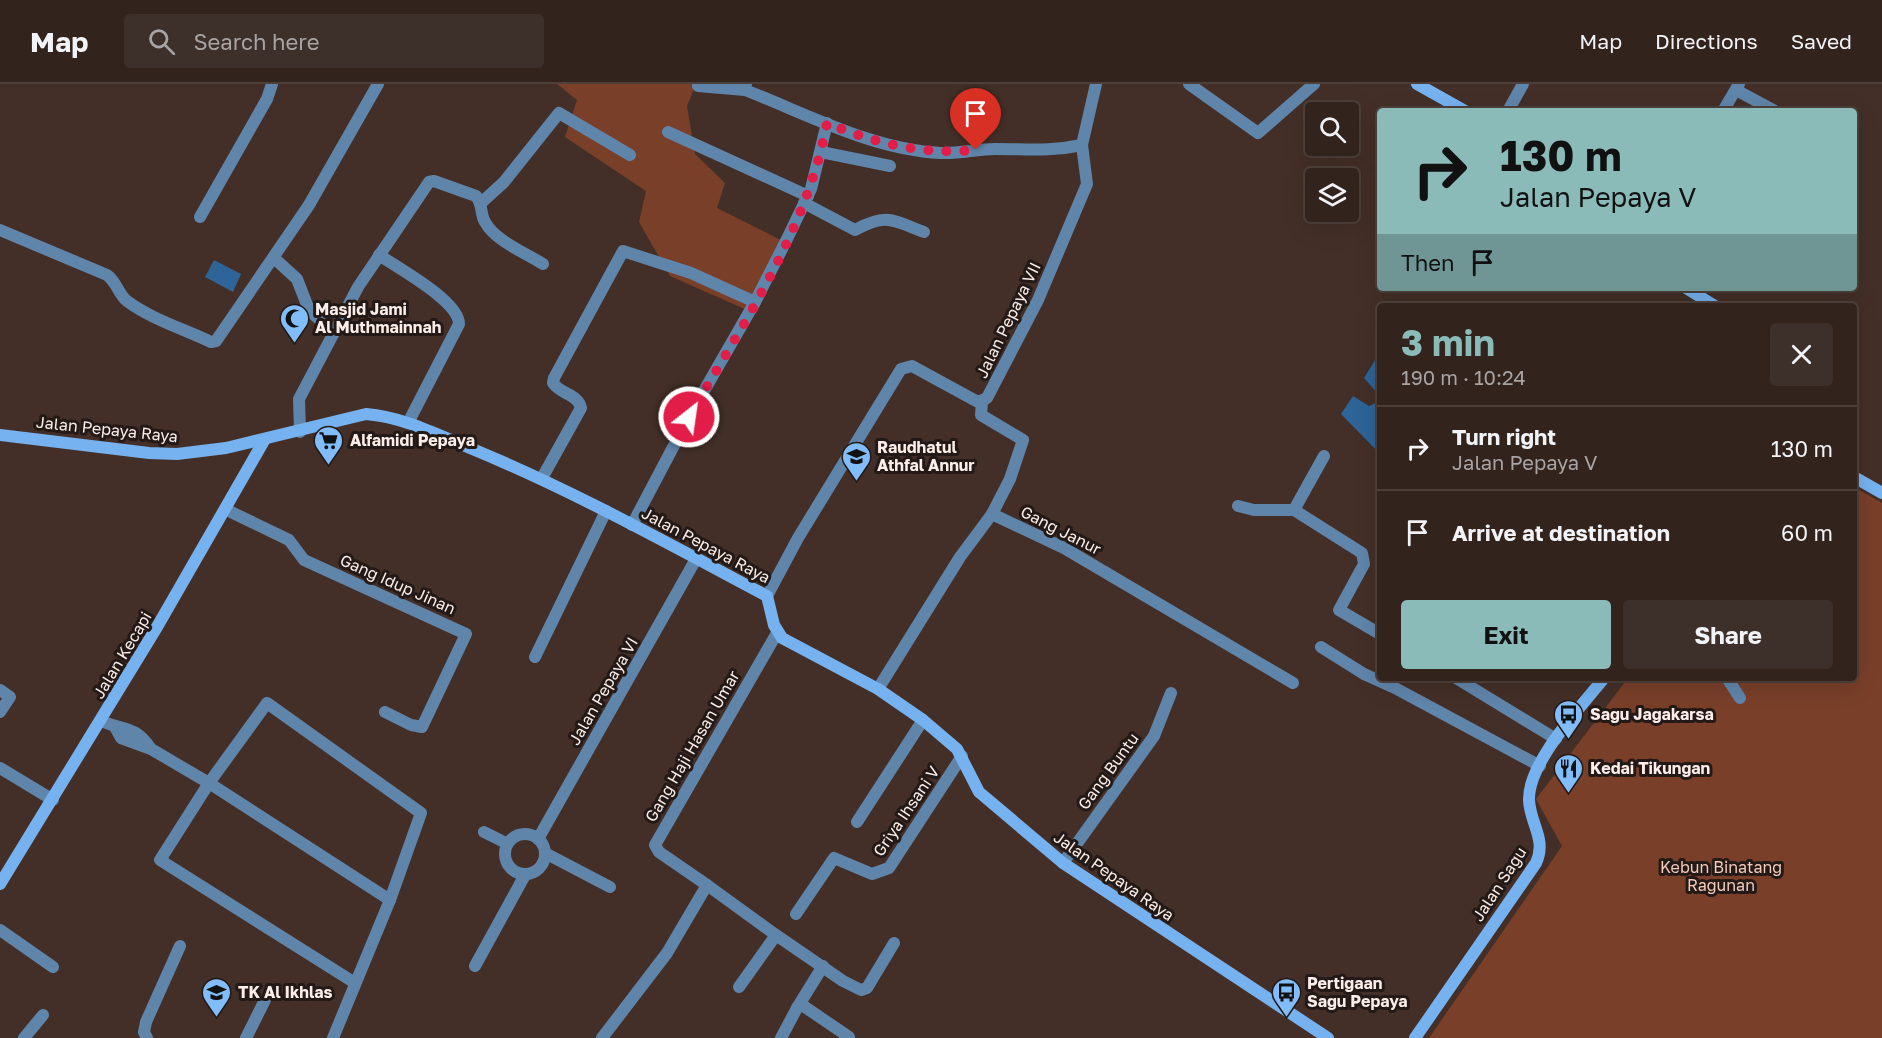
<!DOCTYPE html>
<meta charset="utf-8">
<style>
body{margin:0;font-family:"Golos Text",sans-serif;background:#3d2f2a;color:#f1f3f6;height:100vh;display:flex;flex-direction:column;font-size:22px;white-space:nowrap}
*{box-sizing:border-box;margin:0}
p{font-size:20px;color:#a8a4a4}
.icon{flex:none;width:33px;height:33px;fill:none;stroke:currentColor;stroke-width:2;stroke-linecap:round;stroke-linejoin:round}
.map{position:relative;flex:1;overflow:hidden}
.drawer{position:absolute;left:1377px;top:219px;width:480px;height:378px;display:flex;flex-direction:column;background:#32231d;border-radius:6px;box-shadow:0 6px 24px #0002,0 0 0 2px #4d403b}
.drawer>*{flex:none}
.banner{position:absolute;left:1377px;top:24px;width:480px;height:183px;border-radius:6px;box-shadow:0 6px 24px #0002,0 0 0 2px #4d403b;background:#8bbbb9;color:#111;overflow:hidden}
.tools{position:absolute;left:1305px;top:18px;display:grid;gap:12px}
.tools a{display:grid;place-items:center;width:54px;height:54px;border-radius:6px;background:#32231d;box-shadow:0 6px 24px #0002,0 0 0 2px #4d403b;font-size:30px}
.pin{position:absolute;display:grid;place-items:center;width:51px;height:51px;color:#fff;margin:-62px -26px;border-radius:50% 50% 50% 0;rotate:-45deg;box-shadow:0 0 6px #0007}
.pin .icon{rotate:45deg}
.me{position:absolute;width:66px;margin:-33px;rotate:30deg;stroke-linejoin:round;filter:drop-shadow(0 0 4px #0008)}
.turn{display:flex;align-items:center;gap:21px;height:126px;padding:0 24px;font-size:27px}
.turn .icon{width:78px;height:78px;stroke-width:2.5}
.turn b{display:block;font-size:42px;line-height:51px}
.then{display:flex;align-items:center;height:57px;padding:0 24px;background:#0003;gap:12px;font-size:22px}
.round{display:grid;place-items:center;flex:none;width:63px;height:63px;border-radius:6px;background:#3d2f2a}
.summary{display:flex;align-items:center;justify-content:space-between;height:102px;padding:0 24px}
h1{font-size:36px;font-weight:700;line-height:45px;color:#8bbbb9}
.action{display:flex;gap:12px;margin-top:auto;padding:12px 24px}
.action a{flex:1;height:69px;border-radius:6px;background:#8bbbb9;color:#111;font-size:24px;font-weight:700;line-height:69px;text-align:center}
.action a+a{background:#3d2f2a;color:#f1f3f6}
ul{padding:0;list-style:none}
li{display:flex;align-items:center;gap:18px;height:84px;padding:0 24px;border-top:2px solid #4d403b}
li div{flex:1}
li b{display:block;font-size:22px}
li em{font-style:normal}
header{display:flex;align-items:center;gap:36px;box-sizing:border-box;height:84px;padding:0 30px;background:#32231d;border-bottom:2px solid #4d403b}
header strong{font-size:28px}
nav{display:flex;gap:33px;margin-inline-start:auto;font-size:21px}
.search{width:420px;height:54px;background:#3d2f2a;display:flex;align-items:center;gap:15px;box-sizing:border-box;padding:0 21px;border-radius:6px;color:#a8a4a4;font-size:22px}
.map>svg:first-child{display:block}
.green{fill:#793f29}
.water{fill:#2e6497}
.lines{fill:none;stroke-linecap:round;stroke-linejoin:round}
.street{stroke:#6085ab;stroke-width:12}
.secondary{stroke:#75b2ef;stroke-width:12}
.route{stroke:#e11d48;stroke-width:10;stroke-dasharray:0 18}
.labels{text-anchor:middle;stroke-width:6;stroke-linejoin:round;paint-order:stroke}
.poi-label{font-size:16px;font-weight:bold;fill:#fbede8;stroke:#231916;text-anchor:start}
.street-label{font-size:16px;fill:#fbede8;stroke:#231916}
.park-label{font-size:16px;fill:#f4cbbb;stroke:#231916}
</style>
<header>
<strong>Map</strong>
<div class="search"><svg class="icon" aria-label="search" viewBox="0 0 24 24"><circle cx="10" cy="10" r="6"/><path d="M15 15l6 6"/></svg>Search here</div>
<nav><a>Map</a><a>Directions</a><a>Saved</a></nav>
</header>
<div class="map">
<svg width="1882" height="954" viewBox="0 0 1882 954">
<rect width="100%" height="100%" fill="#432f27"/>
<g class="green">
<polygon points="557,0 696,0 687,22 695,70 725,99 717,124 789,160 756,230 670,192 639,138 646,107 565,53 577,16"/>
<polygon points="1854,403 1882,419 1882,954 1429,954 1562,762 1536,715 1628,594 1854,594"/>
</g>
<g class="water">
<polygon points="214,176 241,190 233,208 205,193"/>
<polygon points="1380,268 1380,370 1341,330 1353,312 1369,322 1380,317 1379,311 1364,294"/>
</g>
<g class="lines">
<g class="street">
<path d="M746,0L745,6C807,30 873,66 941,69C959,70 977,65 995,65C1029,65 1048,68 1082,61"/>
<polyline points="1189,0 1258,49 1314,0"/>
<polyline points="698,2 745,6"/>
<polyline points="1736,6 1775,27"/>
<polyline points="1508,27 1523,0"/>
<polyline points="1723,27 1739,0"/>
<polyline points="668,48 808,112"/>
<polyline points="821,68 890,82"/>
<polyline points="481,119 504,98 559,29 630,71"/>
<path d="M804,119L855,146C887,129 892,136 924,148"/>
<polyline points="200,133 267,15 272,0"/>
<path d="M0,146L107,191C117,198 118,210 127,217C151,235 184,245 211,258L216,257L309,121L378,0"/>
<path d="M379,171C398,184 459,217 459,240L408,339"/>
<polyline points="274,174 297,195 309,226 334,249"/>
<path d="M300,348L299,315L358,203L429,98L434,97L476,112C483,120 480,130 485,138C495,157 526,169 543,180"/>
<path d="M542,394L581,324C578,310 560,310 553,299L554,294L623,167L691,189L755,218"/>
<polyline points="1238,422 1254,426 1294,426 1362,469 1364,480 1339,526 1380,550"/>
<polyline points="227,426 289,456 304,476 466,550 422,643 411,641 385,628"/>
<polyline points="1294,426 1324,372"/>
<polyline points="992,430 1064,464 1293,599"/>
<polyline points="632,441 689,333 755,218 787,155 811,105 827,39"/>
<polyline points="767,512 798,454 901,285 912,282 978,318 987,314 1038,216 1087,100 1082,61 1096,0"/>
<polyline points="1321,563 1364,590 1395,604 1540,682"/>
<polyline points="535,573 606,427"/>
<polyline points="1456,594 1556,655"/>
<polyline points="1727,594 1740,614"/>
<polyline points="878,605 960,473 992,430 1010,395 1023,356 981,331 982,318"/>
<polyline points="0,606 10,613 0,628"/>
<path d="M101,637C125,647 135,641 151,665"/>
<polyline points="115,643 121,654 151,665 209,699 390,816"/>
<polyline points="0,684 53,716"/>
<polyline points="857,738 923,636"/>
<polyline points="484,748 506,759"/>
<circle cx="525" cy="770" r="20"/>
<polyline points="538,755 696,475"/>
<polyline points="545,769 610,803"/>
<polyline points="1063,779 1154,652 1171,609"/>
<polyline points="707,801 776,851"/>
<polyline points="796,830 834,774 872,790 889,784 962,672"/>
<polyline points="0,846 53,883"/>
<polyline points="475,882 525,791"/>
<polyline points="739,903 776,851 843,897 861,906 867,904 894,859"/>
<polyline points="797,924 823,882"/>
<polyline points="24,954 43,931"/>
<polyline points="147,954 144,948 146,938 180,862"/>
<polyline points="246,954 265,916"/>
<polyline points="333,954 390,816 421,729 267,619 209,699 160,776 355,899"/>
<polyline points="602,954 667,869 707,801 659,768 655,761 777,549"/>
<polyline points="781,954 797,924 802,921 849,953"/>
</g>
<g class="secondary">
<polyline points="1417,0 1465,27"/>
<polyline points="1686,204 1715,222"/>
<path d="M0,351L149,369L177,370L226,364L366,330C403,333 436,350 470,364C572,406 669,460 767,512L774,541L782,554L878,605L923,636L957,665L979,708L1063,779L1328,954"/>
<polyline points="1854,393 1882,409"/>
<polyline points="0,800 157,543 265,355"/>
<path d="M1415,954L1536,779C1547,755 1530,740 1529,716C1528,678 1581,623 1604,594"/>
</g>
</g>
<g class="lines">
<path class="route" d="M689,333C743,240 807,146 827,39C876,60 924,71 976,66"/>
</g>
<defs>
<symbol id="mosque-pin" viewBox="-11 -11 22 30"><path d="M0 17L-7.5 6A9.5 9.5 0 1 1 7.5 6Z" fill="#81bdfa" stroke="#231916"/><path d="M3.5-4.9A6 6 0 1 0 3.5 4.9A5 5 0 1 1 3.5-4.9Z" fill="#111"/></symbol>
<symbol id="supermarket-pin" viewBox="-11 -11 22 30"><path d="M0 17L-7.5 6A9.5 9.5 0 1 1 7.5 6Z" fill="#81bdfa" stroke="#231916"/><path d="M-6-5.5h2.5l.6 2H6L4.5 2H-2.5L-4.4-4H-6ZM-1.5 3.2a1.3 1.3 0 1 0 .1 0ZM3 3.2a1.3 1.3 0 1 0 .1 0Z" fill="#111"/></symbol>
<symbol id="school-pin" viewBox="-11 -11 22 30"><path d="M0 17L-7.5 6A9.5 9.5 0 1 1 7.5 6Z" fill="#81bdfa" stroke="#231916"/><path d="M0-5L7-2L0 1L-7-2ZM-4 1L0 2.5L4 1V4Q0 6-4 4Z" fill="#111"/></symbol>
<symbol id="bus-pin" viewBox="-11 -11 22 30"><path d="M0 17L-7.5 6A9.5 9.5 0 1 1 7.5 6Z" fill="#81bdfa" stroke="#231916"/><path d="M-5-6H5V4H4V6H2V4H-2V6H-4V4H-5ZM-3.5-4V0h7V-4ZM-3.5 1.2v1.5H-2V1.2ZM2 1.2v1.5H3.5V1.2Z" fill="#111"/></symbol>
<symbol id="restaurant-pin" viewBox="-11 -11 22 30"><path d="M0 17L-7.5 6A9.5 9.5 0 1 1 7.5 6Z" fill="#81bdfa" stroke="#231916"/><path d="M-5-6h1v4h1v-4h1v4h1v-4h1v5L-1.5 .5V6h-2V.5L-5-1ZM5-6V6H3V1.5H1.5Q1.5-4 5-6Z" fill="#111"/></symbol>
</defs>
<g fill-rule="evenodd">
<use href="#mosque-pin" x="278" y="218" width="33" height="45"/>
<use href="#supermarket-pin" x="312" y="340" width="33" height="45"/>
<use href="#school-pin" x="840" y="356" width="33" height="45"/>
<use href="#bus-pin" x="1552" y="614" width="33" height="45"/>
<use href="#restaurant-pin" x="1552" y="668" width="33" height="45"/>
<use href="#school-pin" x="200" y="892" width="33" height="45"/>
<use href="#bus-pin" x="1270" y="892" width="33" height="45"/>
</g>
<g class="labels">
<g class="poi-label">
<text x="315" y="231">Masjid Jami<tspan x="315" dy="18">Al Muthmainnah</tspan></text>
<text x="350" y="362">Alfamidi Pepaya</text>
<text x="877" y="369">Raudhatul<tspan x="877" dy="18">Athfal Annur</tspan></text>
<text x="1590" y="636">Sagu Jagakarsa</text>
<text x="1590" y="690">Kedai Tikungan</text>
<text x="1307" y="905">Pertigaan<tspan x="1307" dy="18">Sagu Pepaya</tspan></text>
<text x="238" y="914">TK Al Ikhlas</text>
</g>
<g class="street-label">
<text transform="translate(1008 236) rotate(-64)" y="6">Jalan Pepaya VII</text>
<text transform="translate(107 345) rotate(6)" y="6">Jalan Pepaya Raya</text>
<text transform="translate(1061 446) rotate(27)" y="6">Gang Janur</text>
<text transform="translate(706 461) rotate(28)" y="6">Jalan Pepaya Raya</text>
<text transform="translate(398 500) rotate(24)" y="6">Gang Idup Jinan</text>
<text transform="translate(122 571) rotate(-59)" y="6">Jalan Kecapi</text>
<text transform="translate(603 607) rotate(-60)" y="6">Jalan Pepaya VI</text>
<text transform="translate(692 662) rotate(-60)" y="6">Gang Haji Hasan Umar</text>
<text transform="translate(1108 687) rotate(-54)" y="6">Gang Buntu</text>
<text transform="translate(906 727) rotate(-56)" y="6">Griya Ihsani V</text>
<text transform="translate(1114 792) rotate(35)" y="6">Jalan Pepaya Raya</text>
<text transform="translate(1499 800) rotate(-57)" y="6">Jalan Sagu</text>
</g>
<g class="park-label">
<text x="1721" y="789">Kebun Binatang<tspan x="1721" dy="18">Ragunan</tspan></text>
</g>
</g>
</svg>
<div class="tools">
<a><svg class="icon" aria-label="search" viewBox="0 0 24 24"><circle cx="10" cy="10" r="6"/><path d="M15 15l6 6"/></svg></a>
<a><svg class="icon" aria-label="layers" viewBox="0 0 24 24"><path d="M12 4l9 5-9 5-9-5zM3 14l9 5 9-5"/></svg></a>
</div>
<div class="pin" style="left:976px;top:66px;background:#d93025"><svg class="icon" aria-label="arrive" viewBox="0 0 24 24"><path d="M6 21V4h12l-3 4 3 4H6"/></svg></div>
<svg class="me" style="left:689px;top:333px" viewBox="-20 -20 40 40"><circle r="17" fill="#e11d48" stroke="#fff" stroke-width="3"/><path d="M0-11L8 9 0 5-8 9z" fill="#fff"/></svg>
<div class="banner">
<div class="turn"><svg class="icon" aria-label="right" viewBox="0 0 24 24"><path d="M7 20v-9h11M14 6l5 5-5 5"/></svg><div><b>130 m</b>Jalan Pepaya V</div></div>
<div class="then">Then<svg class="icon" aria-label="arrive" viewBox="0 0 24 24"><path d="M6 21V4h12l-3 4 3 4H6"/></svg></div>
</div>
<section class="drawer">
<div class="summary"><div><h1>3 min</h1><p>190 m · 10:24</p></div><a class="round"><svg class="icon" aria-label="close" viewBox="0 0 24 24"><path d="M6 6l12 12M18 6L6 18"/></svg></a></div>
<ul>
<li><svg class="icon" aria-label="right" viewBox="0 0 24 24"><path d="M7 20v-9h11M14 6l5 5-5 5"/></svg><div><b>Turn right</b><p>Jalan Pepaya V</p></div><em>130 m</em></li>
<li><svg class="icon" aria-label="arrive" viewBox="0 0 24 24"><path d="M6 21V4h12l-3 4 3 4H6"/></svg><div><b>Arrive at destination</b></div><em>60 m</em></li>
</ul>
<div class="action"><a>Exit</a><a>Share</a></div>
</section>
</div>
